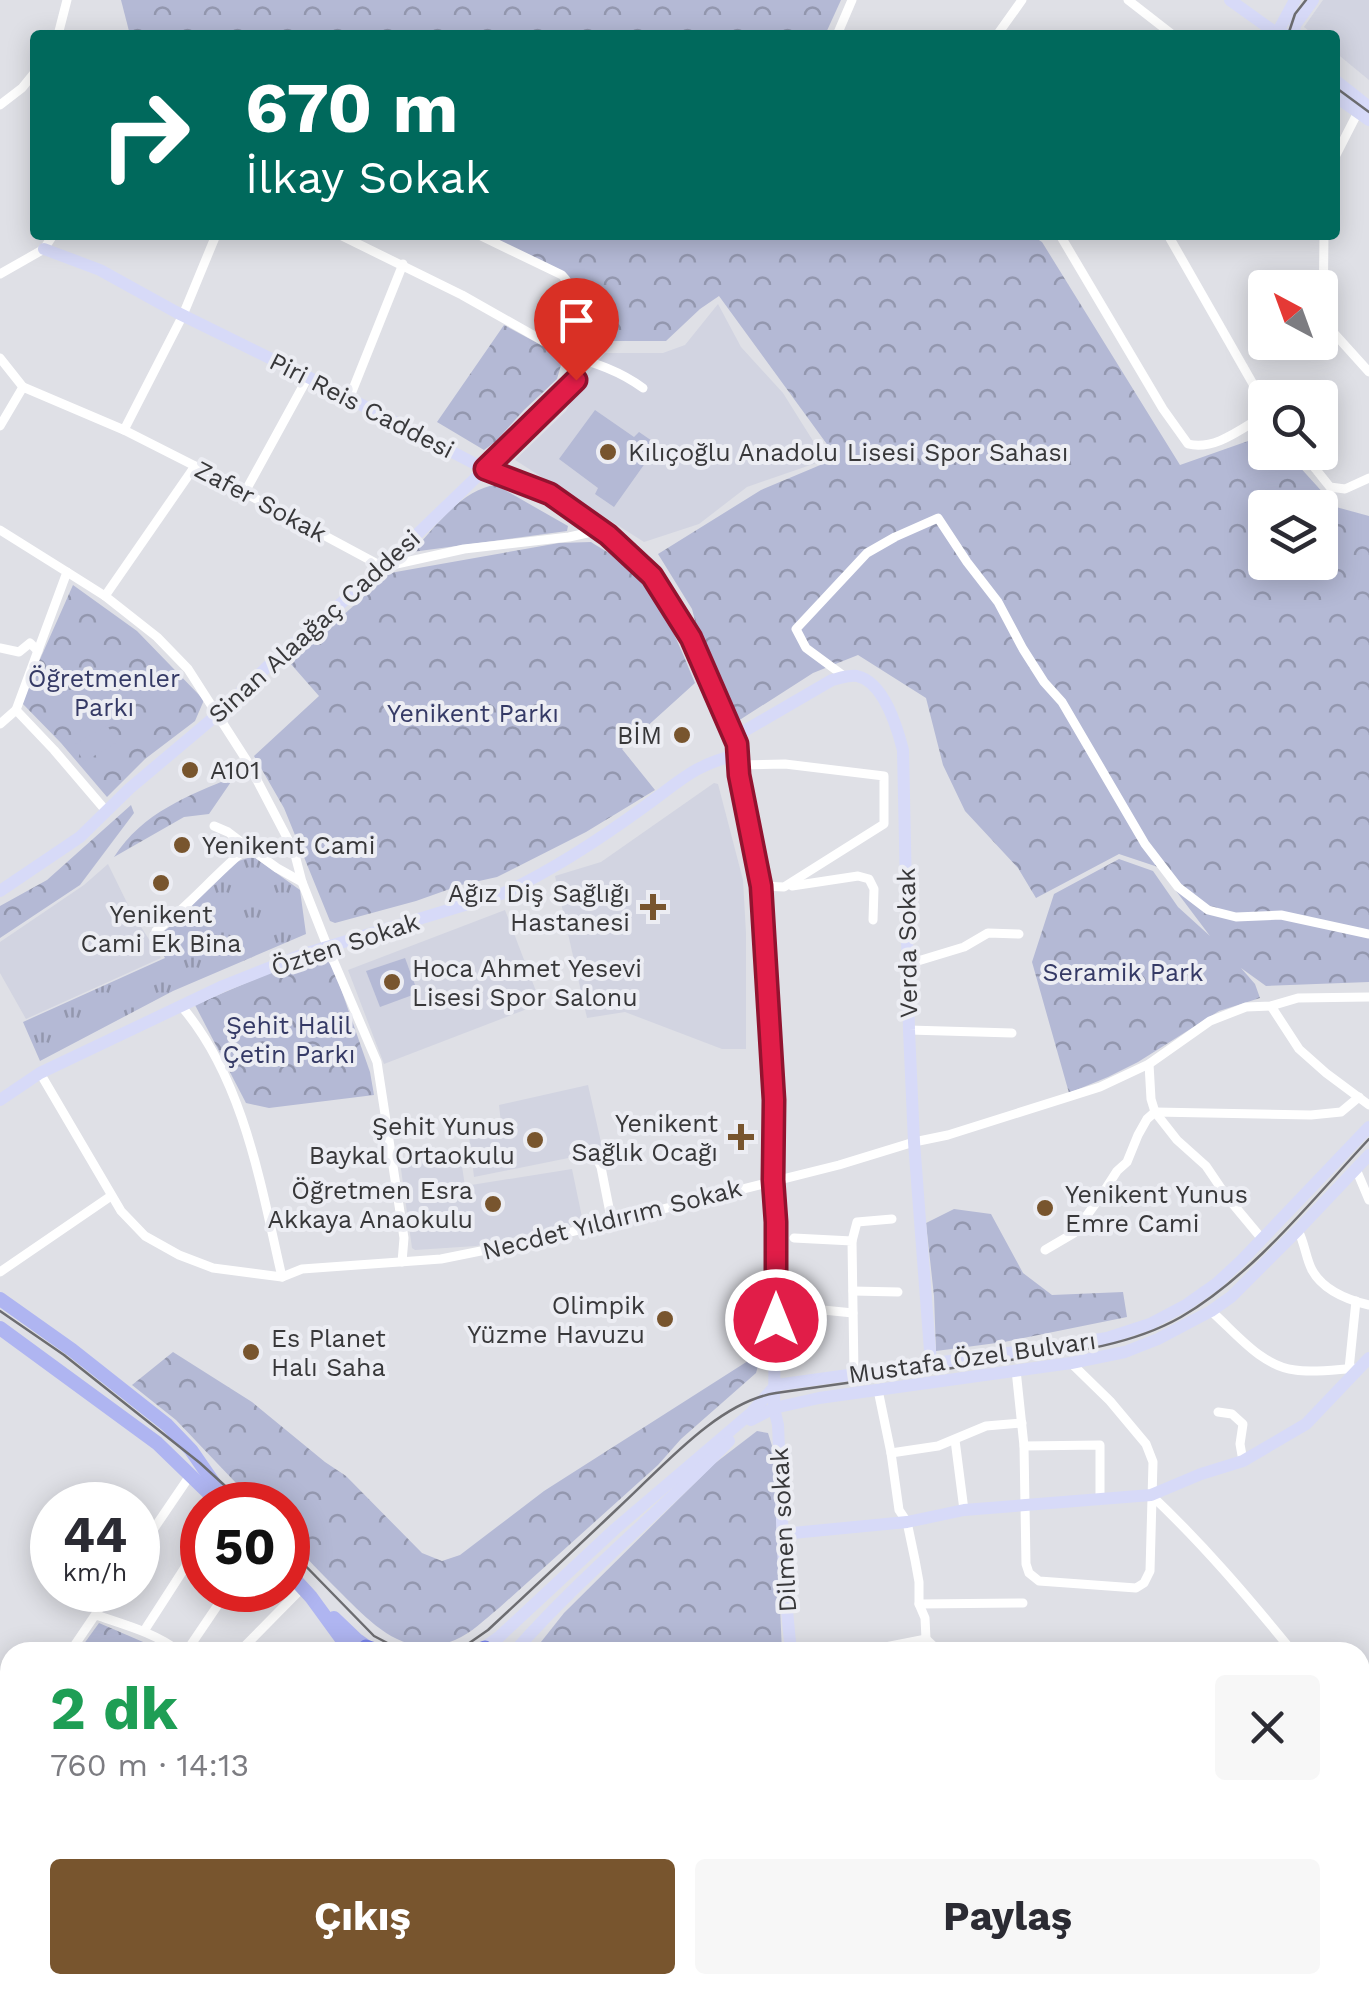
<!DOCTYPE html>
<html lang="tr">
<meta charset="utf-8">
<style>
body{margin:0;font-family:"Work Sans",sans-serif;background:#f7f7f7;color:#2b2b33;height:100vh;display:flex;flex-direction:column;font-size:38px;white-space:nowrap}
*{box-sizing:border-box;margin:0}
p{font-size:32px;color:#7c7c81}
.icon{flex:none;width:55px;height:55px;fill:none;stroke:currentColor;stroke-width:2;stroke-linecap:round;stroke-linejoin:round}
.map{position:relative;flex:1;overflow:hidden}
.sheet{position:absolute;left:0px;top:1642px;width:1370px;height:352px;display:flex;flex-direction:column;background:#fff;border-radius:30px 30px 0 0;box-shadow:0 5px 25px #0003}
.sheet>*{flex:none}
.hud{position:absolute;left:30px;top:30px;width:1310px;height:210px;border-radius:10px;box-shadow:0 5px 25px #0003;background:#00695c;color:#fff;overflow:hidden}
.needle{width:65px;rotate:319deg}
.controls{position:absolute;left:1248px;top:270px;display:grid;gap:20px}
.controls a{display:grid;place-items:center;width:90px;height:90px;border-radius:10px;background:#fff;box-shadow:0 5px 25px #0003;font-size:50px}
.speed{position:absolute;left:30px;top:1482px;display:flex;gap:20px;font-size:50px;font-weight:700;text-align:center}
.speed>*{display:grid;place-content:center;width:130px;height:130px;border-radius:50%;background:#fff;box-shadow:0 5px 25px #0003;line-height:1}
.speed small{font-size:25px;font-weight:400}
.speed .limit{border:15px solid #d22;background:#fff;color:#111}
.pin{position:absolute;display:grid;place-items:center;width:85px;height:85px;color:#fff;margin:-102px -42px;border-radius:50% 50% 50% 0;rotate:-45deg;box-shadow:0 0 10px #0007}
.pin .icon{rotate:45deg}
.me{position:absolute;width:110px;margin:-55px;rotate:0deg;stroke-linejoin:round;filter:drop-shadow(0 0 8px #0008)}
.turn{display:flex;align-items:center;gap:35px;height:210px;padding:0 50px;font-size:45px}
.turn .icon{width:130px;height:130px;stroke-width:2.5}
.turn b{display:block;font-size:70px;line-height:85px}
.round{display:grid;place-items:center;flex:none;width:105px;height:105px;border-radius:10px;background:#f7f7f7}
.overview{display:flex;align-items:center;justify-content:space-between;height:170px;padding:0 50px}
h1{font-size:60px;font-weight:700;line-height:75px;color:#1e9e55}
.primary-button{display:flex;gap:20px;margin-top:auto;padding:20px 50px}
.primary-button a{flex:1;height:115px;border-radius:10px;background:#78552e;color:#fff;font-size:40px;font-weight:700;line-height:115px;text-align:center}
.primary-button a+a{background:#f7f7f7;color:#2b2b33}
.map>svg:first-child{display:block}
.built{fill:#d2d4e1}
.grass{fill:url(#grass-tufts)}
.forest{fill:url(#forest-crowns);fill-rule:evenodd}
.pitch{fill:#b4b9d5}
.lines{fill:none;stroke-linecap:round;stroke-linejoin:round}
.street{stroke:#fff;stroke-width:9}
.secondary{stroke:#d7daf8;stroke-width:12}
.primary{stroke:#afb5f1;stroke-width:14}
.highway{stroke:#7984e8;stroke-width:15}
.tram{stroke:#6d6d71;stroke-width:2.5}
.route-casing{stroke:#92132f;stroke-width:25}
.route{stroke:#e11d48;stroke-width:18}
.poi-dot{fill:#78552e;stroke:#ecedf3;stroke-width:4}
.labels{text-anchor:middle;stroke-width:8;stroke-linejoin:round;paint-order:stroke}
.street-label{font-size:25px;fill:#38383a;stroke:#ecedf3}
.poi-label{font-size:25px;fill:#38383a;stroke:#ecedf3;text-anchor:start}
.park-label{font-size:25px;fill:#353a66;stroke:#ecedf3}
</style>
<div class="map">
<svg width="1369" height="1993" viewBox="0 0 1369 1993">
<defs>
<pattern id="grass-tufts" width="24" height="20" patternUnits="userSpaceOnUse" patternTransform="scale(2.5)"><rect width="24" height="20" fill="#b4b9d5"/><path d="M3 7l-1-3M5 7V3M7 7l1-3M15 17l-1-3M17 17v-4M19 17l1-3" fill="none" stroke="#9397ae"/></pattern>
<pattern id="forest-crowns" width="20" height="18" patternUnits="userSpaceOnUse" patternTransform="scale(2.5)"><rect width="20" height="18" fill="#b4b9d5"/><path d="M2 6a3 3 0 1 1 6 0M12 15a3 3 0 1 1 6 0" fill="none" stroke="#9397ae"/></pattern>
</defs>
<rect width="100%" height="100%" fill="#dfe0e6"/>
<g class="built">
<polygon points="1323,0 1369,0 1369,80 1335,52 1335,35 1314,35 1304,27"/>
<polygon points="718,304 741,347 783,393 825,460 747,487 699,524 644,542 515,460 566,411 585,377 605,353 663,353 685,345"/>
<polygon points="714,783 718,784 743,880 746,933 746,1049 722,1049 625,1012 587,1018 555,876 601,862"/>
<polygon points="108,864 132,913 161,958 26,1019 0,973 0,942 84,885"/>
<polygon points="505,910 539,999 535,1006 384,1064 348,970"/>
<polygon points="588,1085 603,1151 474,1177 468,1128 501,1123 499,1105"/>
<polygon points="460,1153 465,1186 572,1169 583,1222 476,1246 415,1250 412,1248 400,1162"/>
</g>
<path class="grass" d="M254,857L300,890L306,934L173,991L40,1061L23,1022L165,958L154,940C166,929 180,919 191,907C208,887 225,860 254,857Z"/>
<g class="forest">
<polygon points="121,0 841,0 825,35 130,35"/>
<path d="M485,235H1031L1042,242L1180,465L1265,435V452L1287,453L1336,507L1369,516V982L1266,986L1241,968L1255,984L1260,998L1219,1011L1138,1062L1108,1077L1069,1093L1032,962L1054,894L1119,859L1153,871L1178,907L1210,936L1158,867L1119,854L1036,898L1018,868L965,811L943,765L926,698L858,655L813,673L738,721L698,632L692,609L658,554L761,490L837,458L719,296L700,309L666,341H606L576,371L568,355L577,322L571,284ZM1265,508H1320V562H1265Z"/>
<polygon points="504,325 554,352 561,365 557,379 524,410 495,442 484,450 437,422"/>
<path d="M496,485L568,526L567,531L412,552C435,528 461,489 496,485Z"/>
<path d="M591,542C602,549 615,556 625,564C660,595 678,642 695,683L622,749L655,790L586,832L497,877L461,885L416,901L335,923L330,921L284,808L254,756L319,696L290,663L390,573L559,543Z"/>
<polygon points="73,585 137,631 204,700 195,721 145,759 107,797 61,743 21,702"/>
<path d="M235,776L209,814L184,817L114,857C143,812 188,796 235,776Z"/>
<polygon points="131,805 134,813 80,885 0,938 0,906 47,880"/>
<polygon points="309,956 326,959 334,969 370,1072 374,1095 269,1108 246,1103 195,1005"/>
<polygon points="954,1209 991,1214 1023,1273 1052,1295 1123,1292 1127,1317 1004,1342 936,1351 934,1296 926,1223"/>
<path d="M173,1352L252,1402L325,1462L346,1476L422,1553L442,1561L460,1555L544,1491L762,1352L756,1373L681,1439L658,1465L499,1608C485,1619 472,1633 455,1640C407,1661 373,1625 342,1594C323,1575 305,1557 288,1538V1505H257L176,1420L132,1385Z"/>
<polygon points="757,1431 768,1433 773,1449 782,1652 533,1652 564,1613 714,1464"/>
<polygon points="99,1623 164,1651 165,1652 78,1652"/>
</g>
<g class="pitch">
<polygon points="595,410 634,437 639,432 658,445 614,507 595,494 598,488 559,459"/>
<polygon points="107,725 117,742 84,762 74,745"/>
<polygon points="405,958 418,993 380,1007 366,971"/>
</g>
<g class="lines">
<g class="street">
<polyline points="1128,0 1173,35"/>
<polyline points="58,35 67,0"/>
<polyline points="837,35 852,0"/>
<polyline points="997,35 1022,0"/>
<polyline points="0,105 22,88 35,72"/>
<polyline points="1335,157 1358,112"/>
<polyline points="340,235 462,295 568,355 576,371 576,380 485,469"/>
<path d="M479,235L562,275C584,298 576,327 568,355C595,363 620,371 643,388"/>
<path d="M1060,235L1163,409L1188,444C1215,451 1242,428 1265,415"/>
<polyline points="1168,235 1265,405"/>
<polyline points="1324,235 1323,321 1369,372"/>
<polyline points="0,274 44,249 53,235"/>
<polyline points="0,358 23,387 124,430 195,466 383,567 464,549 569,537 601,530"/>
<polyline points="349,399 403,264"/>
<polyline points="0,426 23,387"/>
<polyline points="124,430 183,315 216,235"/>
<polyline points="1302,452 1330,487 1345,489 1369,478"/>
<polyline points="245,492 308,377"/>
<polyline points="0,530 67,572 16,710 54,750 107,812"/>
<polyline points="67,572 105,596 157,637 188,669 247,761 294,851 302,882 328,948 377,1062 404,1238 402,1262"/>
<polyline points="105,596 195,466"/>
<polyline points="0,648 19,652 30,643 38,651"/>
<polyline points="844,676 806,648 796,629 867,553 895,537 938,518 967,562 998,602 1023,649 1044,682 1062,702 1145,844 1178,887 1208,910 1236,917 1281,915 1369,934"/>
<polyline points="0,724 16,710"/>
<polyline points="739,765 785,764 884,776 884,824 784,887 761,886"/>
<polyline points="214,826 228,832 248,847"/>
<polyline points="792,886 858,876 869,879 874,889 873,920"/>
<path d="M156,931C189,906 215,874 248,847L277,868L302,882"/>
<polyline points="908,964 964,947 988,933 1019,934"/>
<polyline points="1271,1006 1299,1049 1326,1073 1369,1105"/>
<path d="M182,1007C244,1080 261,1186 282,1277"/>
<polyline points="909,1030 1012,1033"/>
<polyline points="1149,1064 1151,1099 1155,1112 1177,1140 1206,1166 1227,1197 1262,1239"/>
<polyline points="40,1073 121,1211 145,1236 179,1255 213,1268 282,1277 302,1269 441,1259 555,1236 839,1165 914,1142 948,1135 1100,1087 1149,1064 1210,1021 1246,1007 1271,1006 1298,998 1369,997"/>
<polyline points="594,1153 601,1167 612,1223"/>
<polyline points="1356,1169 1369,1200"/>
<path d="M1298,1230C1305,1244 1306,1259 1312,1270C1323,1290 1348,1300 1369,1305"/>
<polyline points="794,1238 852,1241 854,1374"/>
<polyline points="852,1241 857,1222 892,1219"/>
<polyline points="1045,1250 1074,1233 1101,1196 1117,1171 1127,1162 1138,1135 1147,1119 1155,1112 1311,1115 1341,1112 1359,1097"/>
<polyline points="0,1272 111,1196"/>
<polyline points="853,1291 898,1292"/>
<polyline points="803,1308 853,1313"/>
<path d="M1211,1311C1236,1333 1261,1366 1295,1370C1315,1373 1338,1369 1359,1368"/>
<polyline points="1349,1369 1356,1301"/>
<polyline points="1016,1370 1024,1446 1026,1564 1029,1573 1039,1581 1136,1588 1144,1583 1150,1571 1153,1462 1146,1444 1110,1401 1071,1363"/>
<polyline points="878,1390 891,1453 899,1510 907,1522 915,1560 919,1582 919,1604 925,1618 926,1639"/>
<polyline points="1218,1412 1232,1414 1243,1424 1240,1444 1243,1461"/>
<polyline points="955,1440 964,1510"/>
<polyline points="1024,1446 1100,1445 1100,1500"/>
<polyline points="891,1453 938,1446 986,1426 1022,1423"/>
<path d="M1151,1495C1203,1544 1248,1597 1293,1652"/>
<polyline points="138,1552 191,1474"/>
<polyline points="919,1604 1023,1603"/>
<path d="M96,1615C125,1625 156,1633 180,1652"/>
<polyline points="144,1631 202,1541"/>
<polyline points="70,1652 112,1590"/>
<polyline points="186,1652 228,1590"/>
<polyline points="239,1652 303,1587"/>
<polyline points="860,1652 926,1639 940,1652"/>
<polyline points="0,1708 10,1709"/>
<polyline points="1360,1742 1369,1757"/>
<polyline points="1360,1839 1369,1836"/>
<polyline points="0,1906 10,1906"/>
<polyline points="42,1985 42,1993"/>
<polyline points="114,1985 116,1993"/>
<polyline points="193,1985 194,1993"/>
<polyline points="608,1985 611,1993"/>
<polyline points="795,1985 803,1993"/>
<polyline points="1083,1985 1091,1993"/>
<polyline points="556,1993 575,1985"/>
<polyline points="830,1993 835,1985"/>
<polyline points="1141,1993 1146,1985"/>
</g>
<g class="secondary">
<polyline points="1230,0 1276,33 1288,35"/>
<polyline points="1276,35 1295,0"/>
<polyline points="1294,35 1295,25 1313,0"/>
<polyline points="1335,80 1369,107"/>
<polyline points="1335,96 1369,120"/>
<polyline points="44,249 100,270 176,312 308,377 485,469 550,494 608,535 636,559 652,576 691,638 737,744 739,775 761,886 774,1100 773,1180 776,1222 774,1408 778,1425 785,1590 791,1652"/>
<path d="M734,737L832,680C840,678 849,675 857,676C884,682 897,727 903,750L909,1030L914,1142L931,1364"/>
<polyline points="0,891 80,837 129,789 218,714 267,667 383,567 485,469"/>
<path d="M0,1100L40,1073L223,986L304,954L504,893C553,870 600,839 644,807C678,783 694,764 738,755"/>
<polyline points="751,1420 774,1408 819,1398 1071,1363 1125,1352 1158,1339 1211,1311 1231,1297 1298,1230 1369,1155"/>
<polyline points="782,1534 907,1522 964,1510 1151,1495 1201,1474 1243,1461 1306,1424 1369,1358"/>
<polyline points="478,1652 499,1637 615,1529 751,1413 776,1385 1059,1346 1107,1338 1150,1324 1186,1305 1216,1284 1242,1260 1369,1127"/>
<path d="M514,1652C580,1577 659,1513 729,1441"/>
</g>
<g class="primary">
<polyline points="0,1299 72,1350 167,1425 191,1450 229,1505"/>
<polyline points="0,1328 157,1443 221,1505"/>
<polyline points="288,1572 311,1597 351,1652"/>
<polyline points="334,1618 357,1640 374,1652"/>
</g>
<g class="highway">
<polyline points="366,1647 381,1652"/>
<polyline points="475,1652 485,1648"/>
<polyline points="1360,1936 1369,1935"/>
<polyline points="286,1985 287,1993"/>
<polyline points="304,1985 305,1993"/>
</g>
<g class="tram">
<polyline points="1288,35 1295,14 1306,0"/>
<polyline points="1335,87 1369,112"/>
<polyline points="0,1311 64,1355 200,1463 246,1505"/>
<polyline points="288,1548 374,1636 395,1647 423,1652"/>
<path d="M439,1652L465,1646L488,1630C531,1590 574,1550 617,1509C660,1470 717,1402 776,1393C847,1383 917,1373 988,1363C1053,1354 1123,1350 1181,1317C1252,1276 1313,1199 1369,1139"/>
</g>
</g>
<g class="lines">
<defs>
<polyline id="route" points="576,380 485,469 550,494 608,535 652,576 691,638 737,744 739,775 761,886 774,1100 773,1180 776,1222 776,1320"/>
</defs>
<use href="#route" class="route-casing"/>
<use href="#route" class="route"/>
</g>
<g class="poi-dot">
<circle cx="608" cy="452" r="10"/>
<circle cx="682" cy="735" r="10"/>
<circle cx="190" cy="770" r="10"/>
<circle cx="182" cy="845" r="10"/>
<circle cx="161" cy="883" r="10"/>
<path d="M648 892h10v10h10v10h-10v10h-10v-10h-10v-10h10z"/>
<circle cx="392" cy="982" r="10"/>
<path d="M736 1122h10v10h10v10h-10v10h-10v-10h-10v-10h10z"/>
<circle cx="535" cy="1140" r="10"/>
<circle cx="493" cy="1204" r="10"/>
<circle cx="1045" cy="1208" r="10"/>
<circle cx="665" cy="1319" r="10"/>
<circle cx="251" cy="1352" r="10"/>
</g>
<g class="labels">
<g class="street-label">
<text transform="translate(362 405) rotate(27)" y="9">Piri Reis Caddesi</text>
<text transform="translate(261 501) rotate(28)" y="9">Zafer Sokak</text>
<text transform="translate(314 626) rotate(-42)" y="9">Sinan Alaağaç Caddesi</text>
<text transform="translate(907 943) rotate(-91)" y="9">Verda Sokak</text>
<text transform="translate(345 944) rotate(-18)" y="9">Özten Sokak</text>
<text transform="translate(612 1219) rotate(-14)" y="9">Necdet Yıldırım Sokak</text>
<text transform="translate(972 1357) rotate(-8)" y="9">Mustafa Özel Bulvarı</text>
<text transform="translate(783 1530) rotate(-93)" y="9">Dilmen sokak</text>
</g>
<g class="poi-label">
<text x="628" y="461">Kılıçoğlu Anadolu Lisesi Spor Sahası</text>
<text x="662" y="744" text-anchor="end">BİM</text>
<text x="210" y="779">A101</text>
<text x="202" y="854">Yenikent Cami</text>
<text x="630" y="902" text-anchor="end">Ağız Diş Sağlığı<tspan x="630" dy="29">Hastanesi</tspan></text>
<text x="161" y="923" text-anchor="middle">Yenikent<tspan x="161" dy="29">Cami Ek Bina</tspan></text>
<text x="412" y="977">Hoca Ahmet Yesevi<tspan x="412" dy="29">Lisesi Spor Salonu</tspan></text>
<text x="718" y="1132" text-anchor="end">Yenikent<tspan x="718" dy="29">Sağlık Ocağı</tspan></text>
<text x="515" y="1135" text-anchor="end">Şehit Yunus<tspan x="515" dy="29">Baykal Ortaokulu</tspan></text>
<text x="473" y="1199" text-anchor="end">Öğretmen Esra<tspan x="473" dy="29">Akkaya Anaokulu</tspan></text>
<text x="1065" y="1203">Yenikent Yunus<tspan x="1065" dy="29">Emre Cami</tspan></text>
<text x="645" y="1314" text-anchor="end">Olimpik<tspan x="645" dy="29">Yüzme Havuzu</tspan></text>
<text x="271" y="1347">Es Planet<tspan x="271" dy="29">Halı Saha</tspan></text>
</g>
<g class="park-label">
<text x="104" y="687">Öğretmenler<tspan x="104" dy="29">Parkı</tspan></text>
<text x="473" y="722">Yenikent Parkı</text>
<text x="1123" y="981">Seramik Park</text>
<text x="289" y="1034">Şehit Halil<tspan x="289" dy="29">Çetin Parkı</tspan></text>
</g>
</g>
</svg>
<div class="controls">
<a><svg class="needle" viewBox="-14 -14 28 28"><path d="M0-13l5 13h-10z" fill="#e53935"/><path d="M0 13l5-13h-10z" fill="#7c7c81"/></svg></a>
<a><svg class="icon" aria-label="search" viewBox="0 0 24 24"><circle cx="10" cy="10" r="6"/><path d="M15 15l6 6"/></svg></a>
<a><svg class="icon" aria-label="layers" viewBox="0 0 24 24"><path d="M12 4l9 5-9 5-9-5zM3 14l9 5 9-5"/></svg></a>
</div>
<div class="speed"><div>44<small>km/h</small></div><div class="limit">50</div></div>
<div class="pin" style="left:576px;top:380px;background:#d93025"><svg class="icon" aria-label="arrive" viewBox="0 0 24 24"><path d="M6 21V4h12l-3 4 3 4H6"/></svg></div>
<svg class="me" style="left:776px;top:1320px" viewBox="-20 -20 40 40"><circle r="17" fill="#e11d48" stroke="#fff" stroke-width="3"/><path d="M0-11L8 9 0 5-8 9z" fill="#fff"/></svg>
<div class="hud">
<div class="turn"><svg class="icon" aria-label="right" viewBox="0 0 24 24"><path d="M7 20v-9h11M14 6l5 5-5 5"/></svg><div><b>670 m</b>İlkay Sokak</div></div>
</div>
<section class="sheet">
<div class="overview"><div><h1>2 dk</h1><p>760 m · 14:13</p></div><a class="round"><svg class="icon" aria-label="close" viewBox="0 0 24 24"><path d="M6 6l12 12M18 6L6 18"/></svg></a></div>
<div class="primary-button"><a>Çıkış</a><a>Paylaş</a></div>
</section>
</div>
